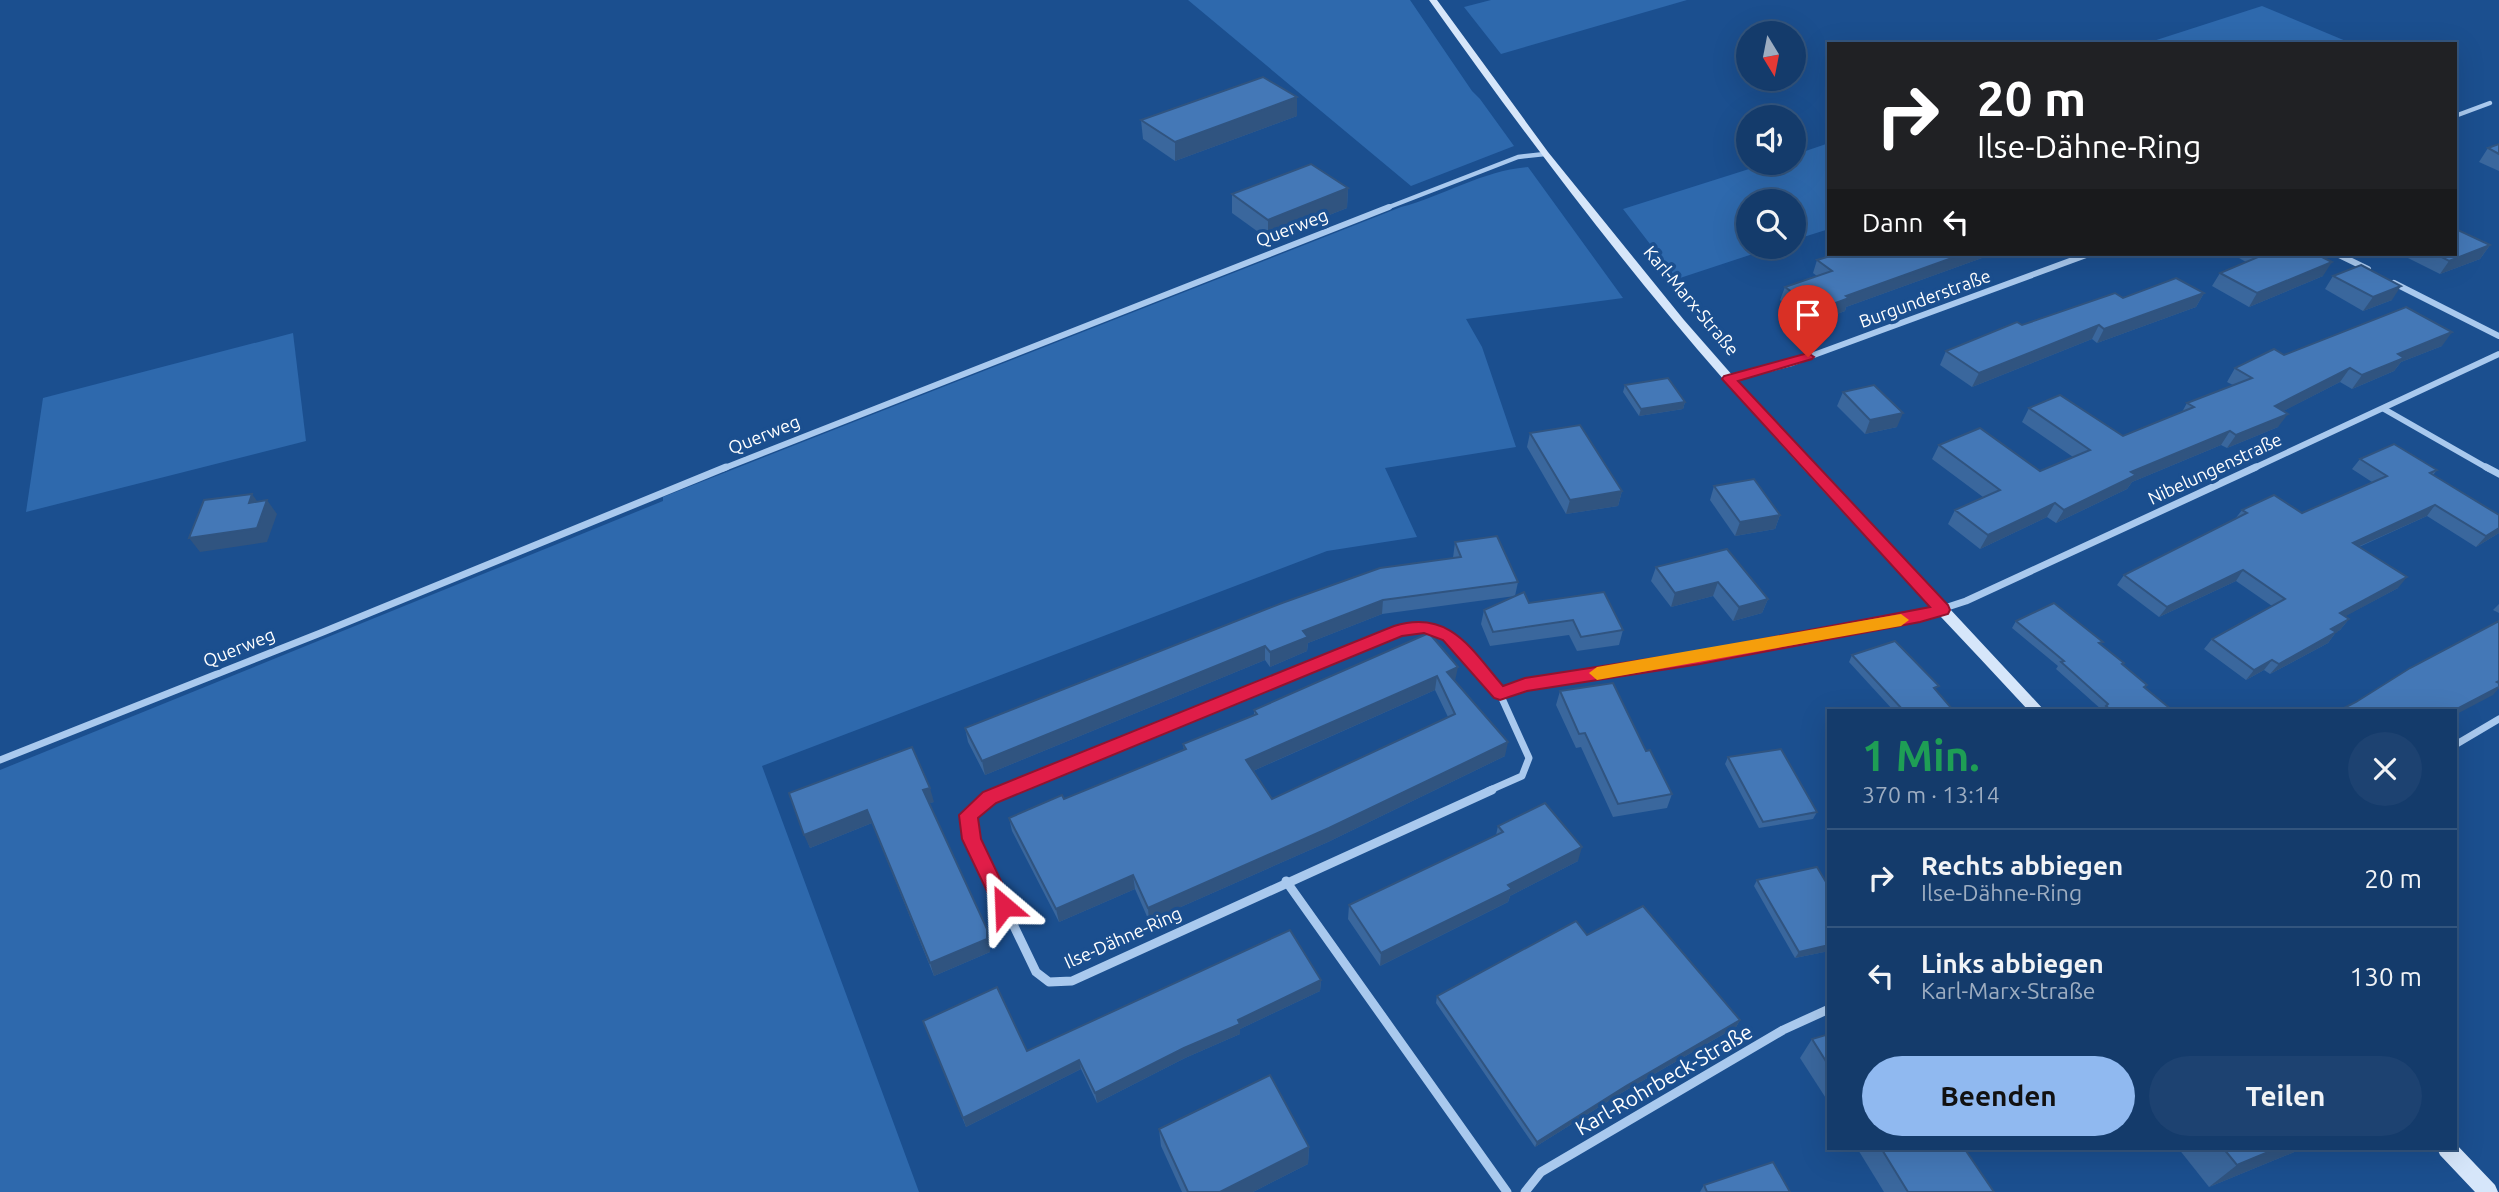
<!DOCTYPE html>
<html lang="de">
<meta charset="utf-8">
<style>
body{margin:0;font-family:Ubuntu,sans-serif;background:#1d4271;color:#f1f3f6;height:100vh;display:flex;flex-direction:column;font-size:26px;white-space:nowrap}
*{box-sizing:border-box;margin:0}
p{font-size:23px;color:#9dadc1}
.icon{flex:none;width:38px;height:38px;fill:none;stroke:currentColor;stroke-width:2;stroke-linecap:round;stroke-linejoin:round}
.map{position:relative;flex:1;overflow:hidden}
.drawer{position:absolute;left:1827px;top:709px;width:630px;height:441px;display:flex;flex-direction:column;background:#143b6b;border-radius:0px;box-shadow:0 7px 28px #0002,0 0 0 2px #33557e}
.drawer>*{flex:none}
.guide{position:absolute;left:1827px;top:42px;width:630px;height:214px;border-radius:0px;box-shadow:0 7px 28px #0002,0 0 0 2px #33557e;background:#202124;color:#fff;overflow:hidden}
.needle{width:46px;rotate:170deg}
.controls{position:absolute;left:1736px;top:21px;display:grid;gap:14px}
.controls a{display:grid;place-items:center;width:70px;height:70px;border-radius:50%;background:#143b6b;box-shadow:0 7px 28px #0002,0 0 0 2px #33557e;font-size:35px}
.pin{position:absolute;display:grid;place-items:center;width:60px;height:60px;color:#fff;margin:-72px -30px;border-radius:50% 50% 50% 0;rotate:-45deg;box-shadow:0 0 7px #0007}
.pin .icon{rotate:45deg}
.me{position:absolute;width:77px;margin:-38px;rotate:334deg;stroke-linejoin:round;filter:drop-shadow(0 0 5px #0008)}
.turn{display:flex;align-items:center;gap:24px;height:147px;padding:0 35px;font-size:32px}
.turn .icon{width:91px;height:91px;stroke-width:2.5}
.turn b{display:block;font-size:49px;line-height:60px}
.then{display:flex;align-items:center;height:66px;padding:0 35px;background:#0003;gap:14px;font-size:26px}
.round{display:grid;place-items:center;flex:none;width:74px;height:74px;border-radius:37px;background:#1d4271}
.summary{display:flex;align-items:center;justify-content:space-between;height:119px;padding:0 35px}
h1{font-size:42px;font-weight:700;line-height:52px;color:#1e9e55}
.cta{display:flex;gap:14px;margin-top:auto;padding:14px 35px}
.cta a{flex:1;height:80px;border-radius:42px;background:#90b9f0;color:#111;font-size:28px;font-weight:700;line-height:80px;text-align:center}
.cta a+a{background:#1d4271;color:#f1f3f6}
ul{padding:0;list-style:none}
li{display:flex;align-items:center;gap:21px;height:98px;padding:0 35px;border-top:2px solid #33557e}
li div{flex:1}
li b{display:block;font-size:26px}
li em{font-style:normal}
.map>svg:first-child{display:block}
.green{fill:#2e69ad}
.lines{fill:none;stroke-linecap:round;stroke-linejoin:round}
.street-far3{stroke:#a9c9ee;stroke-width:4.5}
.street-far2{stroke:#a9c9ee;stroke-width:6}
.street-far1{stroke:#a9c9ee;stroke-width:7}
.street{stroke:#a9c9ee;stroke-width:9}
.secondary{fill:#d6e6fa;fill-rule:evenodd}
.wall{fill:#3a679d;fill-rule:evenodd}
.shaded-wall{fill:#305480}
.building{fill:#4478b7;stroke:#305480;stroke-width:2;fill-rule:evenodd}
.route{fill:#e11d48;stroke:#92132f;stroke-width:2}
.slow{fill:#f59e0b}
.labels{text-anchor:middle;stroke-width:7;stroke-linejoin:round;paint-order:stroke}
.street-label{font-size:18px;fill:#fff;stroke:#1b4f8f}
.near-street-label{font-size:21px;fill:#fff;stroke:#1b4f8f}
</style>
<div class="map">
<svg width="2499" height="1192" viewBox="0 0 2499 1192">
<rect width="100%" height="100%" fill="#1b4f8f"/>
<g class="green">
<polygon points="1188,0 1410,0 1472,91 1480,99 1514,146 1411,186"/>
<polygon points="1491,0 1687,0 1501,54 1464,7"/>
<polygon points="2262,6 2353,44 2144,44"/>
<polygon points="1829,143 1829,229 1794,240 1794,201 1748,201 1748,247 1774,247 1677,279 1623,209 1768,163 1794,163 1794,155"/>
<path d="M1528,167L1623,298L1466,319L1482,347L1516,447L1385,468L1417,537L1327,551L762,766L919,1192H0V770L663,501V497L1401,207C1443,196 1484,170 1528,167Z"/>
<polygon points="293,333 306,441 26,512 43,398"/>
</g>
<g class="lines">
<g class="street-far3">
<polyline points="2455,116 2490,103"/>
<polyline points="1384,209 1518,157 1545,154"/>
</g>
<g class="street-far2">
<polyline points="2337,254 2368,269"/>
<polyline points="2394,283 2499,336"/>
<polyline points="1729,379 1792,363 2089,254"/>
<polyline points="2384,409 2489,469"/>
<polyline points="722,469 1389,207"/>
<polyline points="2252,469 2499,354"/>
</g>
<g class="street-far1">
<polyline points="2486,467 2499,474"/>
<polyline points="1500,694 1525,685 1700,657 1920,616 1966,601 2256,467"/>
<polyline points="2455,745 2499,719"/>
<polyline points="0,760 323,632 726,467"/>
<polyline points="1003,791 1399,630 1425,627 1449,636 1500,694 1529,758 1522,776 1488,791"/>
</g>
<g class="street">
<polyline points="1007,790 989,797 969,815 972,839 1036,972 1049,982 1072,981 1492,790"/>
<polyline points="1286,881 1507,1192"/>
<polyline points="1525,1192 1541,1172 1783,1030 1829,1009"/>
</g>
<g class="secondary">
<path d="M1429,0H1437L1548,152L1684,320L1733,376L2044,710H2028C1927,601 1822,493 1724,380C1618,259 1522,131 1429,0Z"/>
<polygon points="2455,1143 2495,1185 2498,1192 2475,1192 2440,1155 2437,1148 2455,1148"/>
</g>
</g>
<g class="wall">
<polygon points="1297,116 1175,161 1143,139 1141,120"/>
<polygon points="2499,144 2499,171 2479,162 2488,148"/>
<polygon points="1348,188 1347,208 1268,239 1232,213 1232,194"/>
<polygon points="2490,245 2480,259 2440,274 2408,258 2411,254 2455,254"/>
<polygon points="1869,254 1993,254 1846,307 1845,311 1813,323 1780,300 1785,287 1817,276 1813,273 1817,260 1859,257"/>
<polygon points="2232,254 2316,254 2323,276 2249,307 2212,286 2220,273 2246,262"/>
<polygon points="2333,276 2392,300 2363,311 2325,289"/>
<polygon points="2204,293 2196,307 2097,343 2092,339 1972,387 1940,365 1946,351 2022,325 2123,298"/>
<polygon points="2442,346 2401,362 2394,371 2352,389 2340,382 2283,411 2278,427 2227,448 2221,445 2132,482 2127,489 2056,523 2047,517 1980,549 1948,524 1955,510 1983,497 1932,459 1939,445 2040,471 2073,457 2022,422 2029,408 2123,436 2182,412 2187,403 2233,385 2227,382 2235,368 2284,355"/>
<polygon points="1625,385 1685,402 1683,409 1639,416 1623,392"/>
<polygon points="1843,392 1897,427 1865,434 1837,406"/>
<polygon points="1530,433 1622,491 1618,506 1566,514 1527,447"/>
<polygon points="2360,459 2437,470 2433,475 2499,533 2476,547 2427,516 2359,547 2398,588 2345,616 2349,619 2340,630 2336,632 2328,643 2270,674 2264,670 2246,680 2204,649 2212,639 2272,606 2236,581 2159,617 2117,585 2124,575 2235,519 2242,510 2302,513 2372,482 2352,469"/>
<polygon points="1714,486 1780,515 1775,529 1735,536 1710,500"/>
<polygon points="1455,542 1518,582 1515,596 1382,614 1308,643 1307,651 1270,667 1265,660 985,775 968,742 965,728 1453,558"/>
<polygon points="1727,549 1768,599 1762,613 1733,621 1713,596 1671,607 1651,581 1656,567"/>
<polygon points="1529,603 1623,630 1619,645 1577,651 1569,635 1490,646 1481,624 1484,610"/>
<polygon points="2499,604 2499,613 2493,610"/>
<polygon points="2016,621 2101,645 2124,663 2123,665 2147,685 2145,688 2172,710 2102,710 2056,669 2058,666 2012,628"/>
<path d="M1429,633L1455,681L1505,756L1328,842L1149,921L1135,889L1059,922L1012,831L1009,818L1064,799L1184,750L1183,744L1254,715V710ZM1435,690L1448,717L1272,799L1253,771Z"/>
<polygon points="1852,655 1936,691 1953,710 1893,710 1849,662"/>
<polygon points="1560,691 1646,751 1672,794 1667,808 1613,817 1581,747 1576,748 1556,705"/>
<polygon points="1728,757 1817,812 1813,819 1759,828 1725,764"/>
<polygon points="789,793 934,802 929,803 990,942 990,952 934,976 872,823 810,848"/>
<polygon points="1498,826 1578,861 1510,896 1508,902 1380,966 1348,919 1349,905 1496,835"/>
<polygon points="1757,880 1829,951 1795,958 1754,886"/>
<polygon points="1587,935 1740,1020 1736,1027 1623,1092 1535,1147 1436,1003 1437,996"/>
<polygon points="1321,980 1320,991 1240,1029 1240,1034 1185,1058 1097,1103 1081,1069 966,1127 923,1021 1027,1051"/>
<polygon points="1829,1034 1829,1103 1800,1058 1812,1039"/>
<polygon points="1159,1129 1309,1147 1308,1164 1253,1192 1182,1192 1161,1146"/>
<polygon points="1857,1148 1964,1148 1994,1192 1884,1192"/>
<polygon points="2178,1148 2304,1148 2209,1187"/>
<polygon points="1704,1185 1790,1192 1700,1192"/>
</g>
<g class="shaded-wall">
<polygon points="1297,97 1297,116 1175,161 1175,142"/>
<polygon points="1348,188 1347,208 1268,239 1268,220"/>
<polygon points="2490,245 2480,259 2440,274 2449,261"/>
<polygon points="1963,254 1993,254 1846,307 1845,311 1813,323 1817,310 1846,296"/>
<polygon points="2332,262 2323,276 2249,307 2257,293"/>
<polygon points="2401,286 2392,300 2363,311 2373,297"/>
<polygon points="2204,293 2196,307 2097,343 2104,329"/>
<polygon points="2099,325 2092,339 1972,387 1979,373"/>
<polygon points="2452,332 2442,346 2401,362 2394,371 2352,389 2362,375 2398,354"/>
<polygon points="2350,368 2340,382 2266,420 2275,406"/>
<polygon points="1685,402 1683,409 1639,416 1641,409"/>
<polygon points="1903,413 1897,427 1865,434 1870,420"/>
<polygon points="2288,414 2278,427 2227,448 2236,435"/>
<polygon points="2230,431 2221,445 2132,482 2127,489 2056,523 2064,510 2131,472"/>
<polygon points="1622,491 1618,506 1566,514 1570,500"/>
<polygon points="252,494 262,508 249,503"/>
<polygon points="267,500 277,514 267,542 200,552 189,538"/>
<polygon points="2055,503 2047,517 1980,549 1988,535"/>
<polygon points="2435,505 2427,516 2344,553 2353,543"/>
<polygon points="1780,515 1775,529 1735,536 1740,522"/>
<polygon points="2499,528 2499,533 2476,547 2486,536"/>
<polygon points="2243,570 2236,581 2159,617 2167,607"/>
<polygon points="2407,577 2398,588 2331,624 2340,613"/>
<polygon points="1718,582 1713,596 1671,607 1675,593"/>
<polygon points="1768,599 1762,613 1733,621 1739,607"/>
<polygon points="1383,600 1382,614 1308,643 1307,651 1270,667 1270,652 1303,631"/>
<polygon points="2349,619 2340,630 2323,640 2331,629"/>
<polygon points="2336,632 2328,643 2270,674 2279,664"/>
<polygon points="1265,646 1265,660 985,775 982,761"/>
<polygon points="2272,660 2264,670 2246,680 2254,670"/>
<polygon points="1458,667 1455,681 1447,672"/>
<polygon points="1437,676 1435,690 1246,774 1246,760"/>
<polygon points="2499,687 2499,688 2493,695 2455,715 2455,710"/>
<polygon points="1508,742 1505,756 1328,842 1149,921 1148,908"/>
<polygon points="930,788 934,802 927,804 923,790"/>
<polygon points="867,810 872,823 810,848 804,835"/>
<polygon points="1582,847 1578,861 1510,896 1508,902 1380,966 1381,953 1508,885"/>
<polygon points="1133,875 1135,889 1059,922 1056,909"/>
<polygon points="987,929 990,942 990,952 934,976 930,963"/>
<polygon points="1829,945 1829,951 1795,958 1799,952"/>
<polygon points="1321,980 1320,991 1240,1029 1240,1034 1185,1058 1097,1103 1095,1093 1238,1020"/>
<polygon points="1740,1020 1736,1027 1623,1092 1535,1147 1537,1142 1626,1086"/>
<polygon points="1079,1060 1081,1069 966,1127 963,1118"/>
<polygon points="1309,1147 1308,1164 1253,1192 1220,1192"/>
<polygon points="2278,1148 2304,1148 2209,1187 2237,1165"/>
</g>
<g class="building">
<polygon points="1263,77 1297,97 1175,142 1141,120"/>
<polygon points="2499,144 2499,154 2488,148"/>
<polygon points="1311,164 1348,188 1268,220 1232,194"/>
<polygon points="2455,230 2458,230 2490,245 2449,261 2436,254 2455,254"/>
<polygon points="1837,254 1853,254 1859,257 1869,254 1963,254 1846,296 1849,298 1817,310 1785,287 1832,271 1817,260"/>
<polygon points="2264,254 2316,254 2332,262 2257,293 2220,273 2265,254"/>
<polygon points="2361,265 2401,286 2373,297 2333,276"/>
<polygon points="2176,278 2204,293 2104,329 2099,325 1979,373 1946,351 2017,322 2022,325 2115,293 2123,298"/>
<polygon points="2406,307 2452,332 2398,354 2404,358 2362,375 2350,368 2275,406 2288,414 2236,435 2230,431 2131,472 2136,475 2064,510 2055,503 1988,535 1955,510 2000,490 1939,445 1980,428 2040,471 2090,450 2029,408 2060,395 2123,436 2194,407 2187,403 2252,378 2235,368 2274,349 2284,355"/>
<polygon points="1668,378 1685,402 1641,409 1625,385"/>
<polygon points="1874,385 1903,413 1870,420 1843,392"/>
<polygon points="1580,425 1622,491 1570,500 1530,433"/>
<polygon points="2394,444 2437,470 2430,473 2499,515 2499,528 2486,536 2435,505 2353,543 2407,577 2340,613 2349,619 2331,629 2336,632 2279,664 2272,660 2254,670 2212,639 2285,599 2243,570 2167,607 2124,575 2247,513 2242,510 2274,495 2302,513 2387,476 2360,459"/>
<polygon points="1754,479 1780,515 1740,522 1714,486"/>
<polygon points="252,494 249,503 267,500 257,528 189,538 204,500"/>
<polygon points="1497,536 1518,582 1383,600 1303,631 1308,637 1270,652 1265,646 982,761 965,728 1282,603 1380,568 1461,557 1455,542"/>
<polygon points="1727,549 1768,599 1739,607 1718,582 1675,593 1656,567"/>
<polygon points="1524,592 1529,603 1604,592 1623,630 1581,637 1573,620 1493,632 1484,610"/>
<polygon points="2054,603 2103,642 2099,643 2124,663 2122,664 2147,685 2144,687 2172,710 2111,710 2106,706 2108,704 2061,662 2064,661 2016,621"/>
<polygon points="2499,621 2499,681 2497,682 2499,683 2499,687 2455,710 2340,710 2356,702 2410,668"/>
<path d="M1429,633L1458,667L1447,672L1508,742L1329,828L1148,908L1133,875L1056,909L1009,818L1062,795L1064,799L1186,749L1183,744L1257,714L1254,710ZM1437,676L1455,714L1272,799L1246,760Z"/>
<polygon points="1895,641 1939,686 1934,688 1953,710 1903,710 1852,655"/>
<polygon points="1613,683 1646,751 1650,750 1672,794 1618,804 1585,733 1579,734 1560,691"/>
<polygon points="912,747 930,788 923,790 987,929 987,939 930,963 867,810 804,835 789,793"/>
<polygon points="1781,749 1817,812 1763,822 1728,757"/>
<polygon points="1545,803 1582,847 1508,885 1512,889 1381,953 1349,905 1503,832 1498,826"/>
<polygon points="1817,867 1829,887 1829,945 1799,952 1757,880"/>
<polygon points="1643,906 1740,1020 1626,1086 1537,1142 1437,996 1576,921 1587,935"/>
<polygon points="1290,930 1321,980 1238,1020 1240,1024 1184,1048 1095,1093 1079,1060 963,1118 923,1021 997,987 1027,1051"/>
<polygon points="1829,1034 1829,1066 1812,1039"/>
<polygon points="1270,1075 1309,1147 1220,1192 1188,1192 1159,1129"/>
<polygon points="1881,1148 1964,1148 1994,1192 1908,1192"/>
<polygon points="2223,1148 2278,1148 2237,1165"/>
<polygon points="1773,1162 1790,1192 1707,1192 1704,1185"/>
</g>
<path class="route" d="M1808,353L1814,357L1812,359L1738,381L1948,605L1950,610L1948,614L1920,622L1700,664L1527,691L1500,700L1494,698L1443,640L1424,633L1402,636L996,803L978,818L981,839L1013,906L1011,912L1004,914L997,912L962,839L959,815L983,792L1394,626C1450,609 1471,649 1503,686L1525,678L1700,651L1930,607L1722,379L1724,376Z"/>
<polygon class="slow" points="1901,614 1909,620 1901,626 1597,680 1589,673 1597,667"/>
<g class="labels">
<g class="street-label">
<text transform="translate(1292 228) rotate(-21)" y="6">Querweg</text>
<text transform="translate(1925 299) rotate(-20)" y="6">Burgunderstraße</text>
<text transform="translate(1691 301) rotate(50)" y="6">Karl-Marx-Straße</text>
<text transform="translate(764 435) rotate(-22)" y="6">Querweg</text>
<text transform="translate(2215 469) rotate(-25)" y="6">Nibelungenstraße</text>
<text transform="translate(239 648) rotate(-22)" y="6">Querweg</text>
<text transform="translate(1123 938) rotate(-24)" y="6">Ilse-Dähne-Ring</text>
</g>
<g class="near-street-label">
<text transform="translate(1664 1080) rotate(-30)" y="7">Karl-Rohrbeck-Straße</text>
</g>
</g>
</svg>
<div class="controls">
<a><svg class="needle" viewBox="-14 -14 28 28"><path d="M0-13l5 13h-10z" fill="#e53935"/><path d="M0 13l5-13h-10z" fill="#9dadc1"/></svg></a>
<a><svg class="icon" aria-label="sound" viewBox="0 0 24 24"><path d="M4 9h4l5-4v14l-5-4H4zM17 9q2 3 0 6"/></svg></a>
<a><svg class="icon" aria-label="search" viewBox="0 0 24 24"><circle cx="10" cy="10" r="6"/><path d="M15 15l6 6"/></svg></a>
</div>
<div class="pin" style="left:1808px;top:357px;background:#d93025"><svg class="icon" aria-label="arrive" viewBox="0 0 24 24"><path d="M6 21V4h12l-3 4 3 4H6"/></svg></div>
<svg class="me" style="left:1004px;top:906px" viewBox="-20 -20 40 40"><path d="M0-17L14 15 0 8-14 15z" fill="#e11d48" stroke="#fff" stroke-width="4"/></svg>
<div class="guide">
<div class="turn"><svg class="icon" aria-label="right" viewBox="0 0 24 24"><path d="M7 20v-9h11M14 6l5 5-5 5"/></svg><div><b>20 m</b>Ilse-Dähne-Ring</div></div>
<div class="then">Dann<svg class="icon" aria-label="left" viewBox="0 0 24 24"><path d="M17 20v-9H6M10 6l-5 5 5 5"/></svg></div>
</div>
<section class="drawer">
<div class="summary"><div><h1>1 Min.</h1><p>370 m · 13:14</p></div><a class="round"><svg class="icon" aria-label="close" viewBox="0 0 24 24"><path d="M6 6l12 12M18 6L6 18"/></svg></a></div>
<ul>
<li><svg class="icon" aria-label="right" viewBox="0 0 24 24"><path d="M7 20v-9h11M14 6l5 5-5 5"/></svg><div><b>Rechts abbiegen</b><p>Ilse-Dähne-Ring</p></div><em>20 m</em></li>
<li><svg class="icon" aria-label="left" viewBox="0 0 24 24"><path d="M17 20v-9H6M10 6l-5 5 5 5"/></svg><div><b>Links abbiegen</b><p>Karl-Marx-Straße</p></div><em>130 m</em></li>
</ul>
<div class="cta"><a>Beenden</a><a>Teilen</a></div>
</section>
</div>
